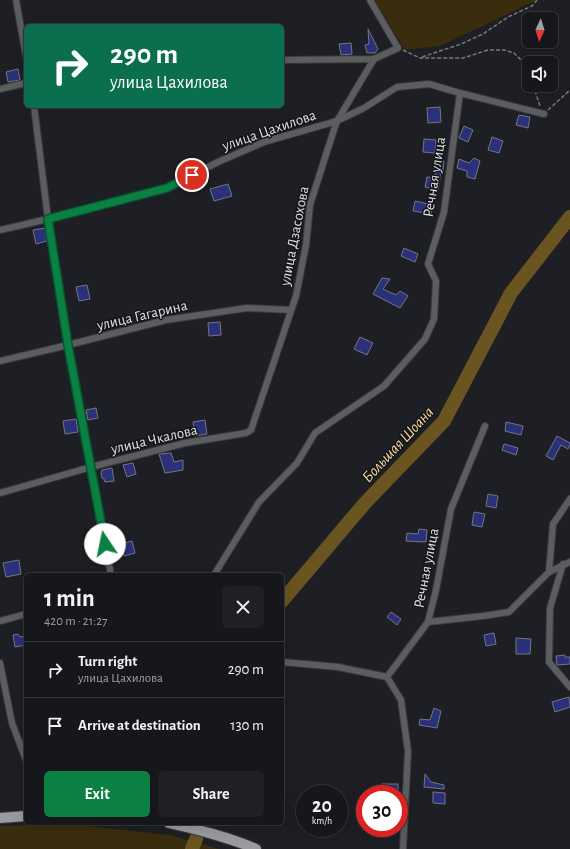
<!DOCTYPE html>
<meta charset="utf-8">
<style>
body{margin:0;font-family:"Alegreya Sans",sans-serif;background:#1f2024;color:#f1f3f6;height:100vh;display:flex;flex-direction:column;font-size:15px;white-space:nowrap}
*{box-sizing:border-box;margin:0}
p{font-size:13px;color:#9e9fa3}
.icon{flex:none;width:22px;height:22px;fill:none;stroke:currentColor;stroke-width:2;stroke-linecap:round;stroke-linejoin:round}
.map{position:relative;flex:1;overflow:hidden}
.sheet{position:absolute;left:24px;top:573px;width:260px;height:252px;display:flex;flex-direction:column;background:#16171b;border-radius:6px;box-shadow:0 4px 16px #0002,0 0 0 1px #35363a}
.sheet>*{flex:none}
.banner{position:absolute;left:24px;top:24px;width:260px;height:84px;border-radius:6px;box-shadow:0 4px 16px #0002,0 0 0 1px #35363a;background:#0b6e4f;color:#fff;overflow:hidden}
.needle{width:26px;rotate:184deg}
.tools{position:absolute;left:522px;top:12px;display:grid;gap:8px}
.tools a{display:grid;place-items:center;width:36px;height:36px;border-radius:6px;background:#16171b;box-shadow:0 4px 16px #0002,0 0 0 1px #35363a;font-size:20px}
.speed{position:absolute;left:296px;top:785px;display:flex;gap:8px;font-size:20px;font-weight:700;text-align:center}
.speed>*{display:grid;place-content:center;width:52px;height:52px;border-radius:50%;background:#16171b;box-shadow:0 4px 16px #0002,0 0 0 1px #35363a;line-height:1}
.speed small{font-size:10px;font-weight:400}
.speed .limit{border:6px solid #d22;background:#fff;color:#111}
.pin{position:absolute;display:grid;place-items:center;width:34px;height:34px;color:#fff;margin:-17px;border:2px solid #fff;border-radius:50%;box-shadow:0 1px 4px #0007}
.me{position:absolute;width:44px;margin:-22px;rotate:349deg;stroke-linejoin:round;filter:drop-shadow(0 0 3px #0008)}
.turn{display:flex;align-items:center;gap:14px;height:84px;padding:0 20px;font-size:18px}
.turn .icon{width:52px;height:52px;stroke-width:2.5}
.turn b{display:block;font-size:28px;line-height:34px}
.round{display:grid;place-items:center;flex:none;width:42px;height:42px;border-radius:6px;background:#1f2024}
.head{display:flex;align-items:center;justify-content:space-between;height:68px;padding:0 20px}
h1{font-size:24px;font-weight:700;line-height:30px}
.button{display:flex;gap:8px;margin-top:auto;padding:8px 20px}
.button a{flex:1;height:46px;border-radius:6px;background:#0b8043;color:#fff;font-size:16px;font-weight:700;line-height:46px;text-align:center}
.button a+a{background:#1f2024;color:#f1f3f6}
ul{padding:0;list-style:none}
li{display:flex;align-items:center;gap:12px;height:56px;padding:0 20px;border-top:1px solid #35363a}
li div{flex:1}
li b{display:block;font-size:15px}
li em{font-style:normal}
.map>svg:first-child{display:block}
.green{fill:#3a2d0d}
.lines{fill:none;stroke-linecap:round;stroke-linejoin:round}
.river{stroke:#6a5420;stroke-width:14}
.building{fill:#2b307a;stroke:#75767c}
.street-casing{stroke:#393a3f;stroke-width:8}
.primary-casing{stroke:#393a3f;stroke-width:12}
.path{stroke:#78797d;stroke-width:1.5;stroke-dasharray:4 2;stroke-linecap:butt}
.street{stroke:#5c5d5f;stroke-width:6}
.primary{stroke:#999ba0;stroke-width:10}
.route-casing{stroke:#07532c;stroke-width:10}
.route{stroke:#0b8043;stroke-width:7}
.labels{text-anchor:middle;stroke-width:3;stroke-linejoin:round;paint-order:stroke}
.street-label{font-size:15px;fill:#dfe0e3;stroke:#15161a}
.water-label{font-size:16px;font-style:italic;fill:#fcdd99;stroke:#15161a}
</style>
<div class="map">
<svg width="570" height="849" viewBox="0 0 570 849">
<rect width="100%" height="100%" fill="#1e1f24"/>
<g class="green">
<polygon points="375,0 537,0 440,46 405,50"/>
<polygon points="70,824 170,835 219,849 0,849 0,826"/>
</g>
<g class="lines">
<g class="river">
<polyline points="282,601 365,503 444,421 511,293 570,217"/>
<polyline points="192,849 196,839"/>
</g>
</g>
<g class="building">
<polygon points="368,29 378,49 375,53 367,53 365,45 369,44"/>
<polygon points="351,43 352,54 341,55 339,44"/>
<polygon points="18,69 20,80 8,82 6,72"/>
<polygon points="440,107 441,122 428,123 427,108"/>
<polygon points="519,115 530,117 528,128 516,125"/>
<polygon points="464,126 473,130 468,142 459,138"/>
<polygon points="492,137 503,141 499,153 488,150"/>
<polygon points="424,139 436,140 435,153 423,152"/>
<polygon points="474,158 480,161 475,179 467,177 467,171 457,168 459,159 469,163"/>
<polygon points="436,160 444,161 443,172 441,172 438,190 425,187 427,177 435,178"/>
<polygon points="228,184 232,196 214,201 210,189"/>
<polygon points="415,201 433,205 431,214 413,211"/>
<polygon points="45,228 47,241 36,244 33,230"/>
<polygon points="404,248 418,254 415,262 401,256"/>
<polygon points="382,278 390,279 383,289 396,295 400,291 408,296 400,308 373,294"/>
<polygon points="87,285 90,299 79,301 76,287"/>
<polygon points="220,322 221,335 209,336 208,323"/>
<polygon points="360,337 373,343 367,355 354,349"/>
<polygon points="96,408 98,418 88,420 86,410"/>
<polygon points="76,419 78,432 65,434 63,421"/>
<polygon points="205,420 207,434 195,436 193,422"/>
<polygon points="506,422 523,426 521,435 505,431"/>
<polygon points="557,436 570,443 570,445 568,449 561,445 553,460 546,456"/>
<polygon points="504,444 518,448 516,455 502,450"/>
<polygon points="171,453 174,462 183,460 183,470 165,473 159,454"/>
<polygon points="133,463 136,474 127,477 123,465"/>
<polygon points="112,468 114,481 105,482 104,479 102,478 101,473 102,470"/>
<polygon points="488,494 498,496 496,508 486,506"/>
<polygon points="474,512 485,514 482,527 472,525"/>
<polygon points="419,529 427,530 426,542 406,541 407,533 418,534"/>
<polygon points="132,541 135,553 124,556 121,544"/>
<polygon points="19,560 21,574 6,577 3,563"/>
<polygon points="391,612 401,619 397,625 387,617"/>
<polygon points="494,633 496,644 486,646 484,635"/>
<polygon points="18,634 20,637 25,636 26,645 15,647 13,635"/>
<polygon points="516,638 531,639 530,654 516,654"/>
<polygon points="565,655 565,657 570,657 570,664 557,665 556,656"/>
<polygon points="569,697 570,707 555,712 552,702"/>
<polygon points="434,708 441,711 437,728 419,725 420,719 430,720"/>
<polygon points="425,774 431,782 444,785 444,789 424,787"/>
<rect x="382" y="784" width="16" height="7"/>
<polygon points="433,792 445,793 445,804 433,803"/>
</g>
<g class="lines">
<defs>
<g id="street">
<polyline points="16,0 26,56"/>
<polyline points="282,60 374,59 398,48 370,0"/>
<polyline points="0,89 26,83"/>
<polyline points="34,106 48,219 68,345 111,575"/>
<polyline points="0,230 48,219 167,188 218,162 264,142 337,121 364,108 397,87 429,84 460,93 544,114"/>
<polyline points="0,361 68,345 166,320 247,308 291,310"/>
<polyline points="0,493 91,467 185,443 246,433 251,430 296,296 306,245 310,205 330,142 337,121 374,59"/>
<polyline points="563,564 550,608 549,662 570,687"/>
<polyline points="549,572 553,524 570,499"/>
<polyline points="214,575 259,502 297,463 315,433 384,386 425,339 434,319 436,281 428,264 444,212 460,93"/>
<polyline points="0,621 26,614"/>
<polyline points="428,622 483,616 509,612 549,572 570,562"/>
<polyline points="282,662 338,667 387,677"/>
<polyline points="0,663 12,723 26,760"/>
<polyline points="403,849 408,751 401,700 387,677 428,622 436,590 451,509 485,426"/>
</g>
<g id="primary">
<polyline points="0,818 26,816"/>
<path d="M169,823C199,830 228,837 256,849"/>
</g>
</defs>
<use href="#street" class="street-casing"/>
<use href="#primary" class="primary-casing"/>
<g class="path">
<polyline points="403,50 420,58 463,58 488,50 504,50 514,53 528,67 529,70"/>
<polyline points="422,57 461,44 483,34 508,17 532,6 537,0"/>
<polyline points="533,85 540,106"/>
<polyline points="548,110 570,90"/>
</g>
<use href="#street" class="street"/>
<use href="#primary" class="primary"/>
</g>
<g class="lines">
<defs>
<polyline id="route" points="105,544 68,345 48,219 167,188 192,175"/>
</defs>
<use href="#route" class="route-casing"/>
<use href="#route" class="route"/>
</g>
<g class="labels">
<g class="street-label">
<text transform="translate(269 130) rotate(-19)" y="5">улица Цахилова</text>
<text transform="translate(434 177) rotate(-81)" y="5">Речная улица</text>
<text transform="translate(294 236) rotate(-79)" y="5">улица Дзасохова</text>
<text transform="translate(142 315) rotate(-13)" y="5">улица Гагарина</text>
<text transform="translate(154 439) rotate(-13)" y="5">улица Чкалова</text>
<text transform="translate(426 568) rotate(-79)" y="5">Речная улица</text>
</g>
<g class="water-label">
<text transform="translate(397 444) rotate(-47)" y="6">Большая Шоана</text>
</g>
</g>
</svg>
<div class="tools">
<a><svg class="needle" viewBox="-14 -14 28 28"><path d="M0-13l5 13h-10z" fill="#e53935"/><path d="M0 13l5-13h-10z" fill="#9e9fa3"/></svg></a>
<a><svg class="icon" aria-label="sound" viewBox="0 0 24 24"><path d="M4 9h4l5-4v14l-5-4H4zM17 9q2 3 0 6"/></svg></a>
</div>
<div class="speed"><div>20<small>km/h</small></div><div class="limit">30</div></div>
<div class="pin" style="left:192px;top:175px;background:#d93025"><svg class="icon" aria-label="arrive" viewBox="0 0 24 24"><path d="M6 21V4h12l-3 4 3 4H6"/></svg></div>
<svg class="me" style="left:105px;top:544px" viewBox="-20 -20 40 40"><circle r="19" fill="#fff"/><path d="M0-13L10 11 0 6-10 11z" fill="#0b8043"/></svg>
<div class="banner">
<div class="turn"><svg class="icon" aria-label="right" viewBox="0 0 24 24"><path d="M7 20v-9h11M14 6l5 5-5 5"/></svg><div><b>290 m</b>улица Цахилова</div></div>
</div>
<section class="sheet">
<div class="head"><div><h1>1 min</h1><p>420 m · 21:27</p></div><a class="round"><svg class="icon" aria-label="close" viewBox="0 0 24 24"><path d="M6 6l12 12M18 6L6 18"/></svg></a></div>
<ul>
<li><svg class="icon" aria-label="right" viewBox="0 0 24 24"><path d="M7 20v-9h11M14 6l5 5-5 5"/></svg><div><b>Turn right</b><p>улица Цахилова</p></div><em>290 m</em></li>
<li><svg class="icon" aria-label="arrive" viewBox="0 0 24 24"><path d="M6 21V4h12l-3 4 3 4H6"/></svg><div><b>Arrive at destination</b></div><em>130 m</em></li>
</ul>
<div class="button"><a>Exit</a><a>Share</a></div>
</section>
</div>
